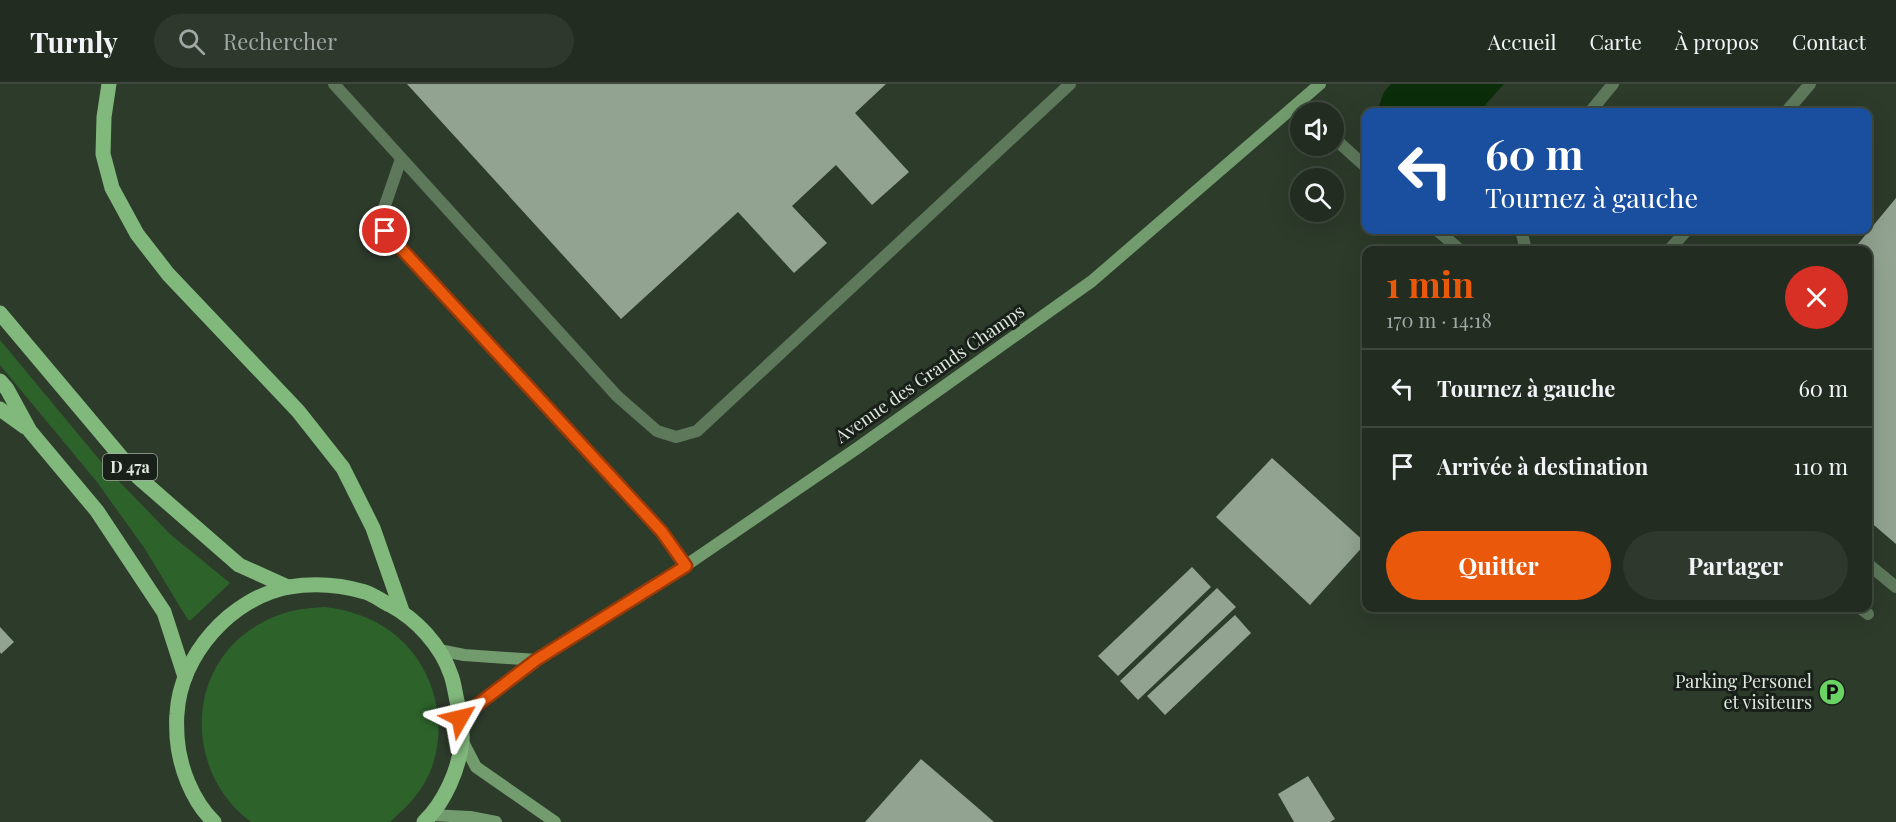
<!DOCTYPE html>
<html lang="fr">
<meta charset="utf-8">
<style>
body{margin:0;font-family:"Playfair Display",serif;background:#2e382d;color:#f1f3f6;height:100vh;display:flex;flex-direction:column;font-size:22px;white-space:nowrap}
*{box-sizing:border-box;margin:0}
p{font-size:20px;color:#a2a7a5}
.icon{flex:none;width:33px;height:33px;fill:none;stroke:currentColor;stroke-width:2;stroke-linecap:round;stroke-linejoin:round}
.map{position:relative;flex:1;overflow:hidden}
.sheet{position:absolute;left:1362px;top:162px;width:510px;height:366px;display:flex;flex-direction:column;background:#222c20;border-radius:12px;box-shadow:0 6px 24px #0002,0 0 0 2px #3f483e}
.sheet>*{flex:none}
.guide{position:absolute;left:1362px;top:24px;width:510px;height:126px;border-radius:12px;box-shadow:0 6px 24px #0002,0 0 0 2px #3f483e;background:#1a4fa0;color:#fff;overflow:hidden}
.buttons{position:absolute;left:1290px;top:18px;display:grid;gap:12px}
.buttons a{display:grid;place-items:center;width:54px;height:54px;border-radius:50%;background:#222c20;box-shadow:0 6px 24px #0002,0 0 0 2px #3f483e;font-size:30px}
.pin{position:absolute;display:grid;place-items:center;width:51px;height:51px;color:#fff;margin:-26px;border:3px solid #fff;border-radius:50%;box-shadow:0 2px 6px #0007}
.me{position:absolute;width:66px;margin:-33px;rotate:53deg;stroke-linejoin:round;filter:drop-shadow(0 0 4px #0008)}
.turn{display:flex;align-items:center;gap:21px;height:126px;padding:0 24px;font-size:27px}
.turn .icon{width:78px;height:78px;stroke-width:2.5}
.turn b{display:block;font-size:42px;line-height:51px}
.round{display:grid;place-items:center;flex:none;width:63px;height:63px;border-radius:32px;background:#2e382d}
.overview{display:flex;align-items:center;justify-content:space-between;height:102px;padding:0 24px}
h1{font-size:36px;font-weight:700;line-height:45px;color:#ea580c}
.button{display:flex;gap:12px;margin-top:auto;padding:12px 24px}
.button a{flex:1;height:69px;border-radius:36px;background:#ea580c;color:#fff;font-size:24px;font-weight:700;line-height:69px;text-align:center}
.button a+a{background:#2e382d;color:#f1f3f6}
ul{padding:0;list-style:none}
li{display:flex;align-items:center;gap:18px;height:78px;padding:0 24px;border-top:2px solid #3f483e}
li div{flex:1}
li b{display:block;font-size:22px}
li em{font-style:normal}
header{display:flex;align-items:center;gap:36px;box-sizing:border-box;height:84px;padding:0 30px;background:#222c20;border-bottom:2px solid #3f483e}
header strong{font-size:28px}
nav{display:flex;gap:33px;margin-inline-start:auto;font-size:21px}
.search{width:420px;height:54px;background:#2e382d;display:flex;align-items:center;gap:15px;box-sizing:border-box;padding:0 21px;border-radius:33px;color:#a2a7a5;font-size:22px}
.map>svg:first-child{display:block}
.green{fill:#2d622a}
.water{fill:#0b2d09}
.building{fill:#92a391}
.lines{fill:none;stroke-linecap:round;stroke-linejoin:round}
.lane{stroke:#5d785b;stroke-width:12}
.secondary{stroke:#729c6e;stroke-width:12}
.primary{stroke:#81b87c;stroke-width:15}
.route-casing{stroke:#983908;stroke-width:15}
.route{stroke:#ea580c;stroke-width:10}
.labels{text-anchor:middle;stroke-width:6;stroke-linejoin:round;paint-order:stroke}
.shield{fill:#192019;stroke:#a4aca3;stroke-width:1.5}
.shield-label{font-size:16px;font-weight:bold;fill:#dfe8de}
.street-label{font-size:18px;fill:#dfe8de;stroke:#192019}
.poi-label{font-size:18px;fill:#dfe8de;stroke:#192019;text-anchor:end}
</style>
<header>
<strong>Turnly</strong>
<div class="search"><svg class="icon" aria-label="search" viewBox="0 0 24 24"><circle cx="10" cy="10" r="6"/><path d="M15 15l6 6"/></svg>Rechercher</div>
<nav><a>Accueil</a><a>Carte</a><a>À propos</a><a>Contact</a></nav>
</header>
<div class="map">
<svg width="1896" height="738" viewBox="0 0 1896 738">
<rect width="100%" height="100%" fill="#2d3b2b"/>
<g class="green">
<polygon points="0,256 108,386 171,451 230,499 191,536 188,536 145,465 97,398 0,281"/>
<path d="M325,523C349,526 371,533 390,547C437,580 453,650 424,700C415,715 403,726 390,738H251C182,687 185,578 263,538C283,527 303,524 325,523Z"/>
</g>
<polygon class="water" points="1391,0 1504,0 1479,28 1377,28 1384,8"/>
<g class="building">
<polygon points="407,0 886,0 855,29 909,88 872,121 836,81 792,122 827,159 794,189 738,128 621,235"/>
<polygon points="1896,114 1896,460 1868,436 1868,166 1853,166"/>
<polygon points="1272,374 1366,459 1310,521 1216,433"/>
<polygon points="1192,483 1211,503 1118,592 1098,572"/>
<polygon points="1217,504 1236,523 1138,616 1120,597"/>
<polygon points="1235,531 1251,549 1165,631 1147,612"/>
<polygon points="0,543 14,558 1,570 0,568"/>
<polygon points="921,675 978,724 994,738 865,738"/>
<polygon points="1308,692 1335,735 1330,738 1294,738 1278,710"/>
</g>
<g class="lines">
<g class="lane">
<polyline points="334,0 617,312 657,347 676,353 697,347 1070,0"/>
<polyline points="1590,28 1613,0"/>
<polyline points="1786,28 1810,0"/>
<polyline points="1334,54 1366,83"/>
<polyline points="401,75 382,130 385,147 662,448 685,482"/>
<polyline points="1437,146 1460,166"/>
<polyline points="1521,146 1526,166"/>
<polyline points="1669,166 1687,146"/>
<polyline points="1868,480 1896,503"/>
<polyline points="1860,524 1868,530"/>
</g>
<g class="secondary">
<polyline points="439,566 464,571 536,576"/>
<polyline points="460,634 536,576 685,482 856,365 1092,197 1320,0"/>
<polyline points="462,656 476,683 555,738"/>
<polyline points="431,731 470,733 496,738"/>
</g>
<g class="primary">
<polyline points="109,0 104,33 103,70 112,104 137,150 168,190 298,327 343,384 373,444 402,527"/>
<polyline points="0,229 138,393 239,481 288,503"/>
<polyline points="0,297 7,305 30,347 97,427 164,528 185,593"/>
<polyline points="0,325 25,343"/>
<path d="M214,738C192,717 179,682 177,653C177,645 176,637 177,630C180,571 231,514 289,503C314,499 341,501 365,508C374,511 382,517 390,521C416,535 441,561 451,591C454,599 455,608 457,617C460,630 463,644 462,657C459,686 444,719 424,738"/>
</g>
</g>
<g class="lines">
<defs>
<polyline id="route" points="385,147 662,448 686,482 536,576 460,634"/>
</defs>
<use href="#route" class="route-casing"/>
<use href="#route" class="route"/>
</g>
<defs>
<symbol id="parking-disc" viewBox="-11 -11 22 22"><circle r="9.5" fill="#6ad364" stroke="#192019"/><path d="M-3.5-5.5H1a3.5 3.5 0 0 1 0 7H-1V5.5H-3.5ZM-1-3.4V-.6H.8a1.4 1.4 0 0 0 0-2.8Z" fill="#111"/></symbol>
</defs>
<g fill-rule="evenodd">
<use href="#parking-disc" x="1817" y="593" width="30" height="30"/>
</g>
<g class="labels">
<rect class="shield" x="103" y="370" width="54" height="26" rx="4.5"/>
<g class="shield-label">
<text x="130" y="389">D 47a</text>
</g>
<g class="street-label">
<text transform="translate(930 290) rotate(-35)" y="6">Avenue des Grands Champs</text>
</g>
<g class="poi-label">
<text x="1812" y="604">Parking Personel<tspan x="1812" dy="21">et visiteurs</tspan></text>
</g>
</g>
</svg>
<div class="buttons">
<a><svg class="icon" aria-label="sound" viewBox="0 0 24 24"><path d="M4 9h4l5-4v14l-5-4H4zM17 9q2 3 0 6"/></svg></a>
<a><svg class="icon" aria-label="search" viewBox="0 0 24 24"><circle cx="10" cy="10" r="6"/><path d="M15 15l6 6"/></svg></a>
</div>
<div class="pin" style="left:385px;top:147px;background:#d93025"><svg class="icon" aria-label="arrive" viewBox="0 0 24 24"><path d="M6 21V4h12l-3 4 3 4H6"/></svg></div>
<svg class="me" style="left:460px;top:634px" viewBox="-20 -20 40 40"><path d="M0-17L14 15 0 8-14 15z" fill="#ea580c" stroke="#fff" stroke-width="4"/></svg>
<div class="guide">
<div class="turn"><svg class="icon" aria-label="left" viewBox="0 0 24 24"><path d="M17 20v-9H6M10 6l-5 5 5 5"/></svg><div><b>60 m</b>Tournez à gauche</div></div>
</div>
<section class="sheet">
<div class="overview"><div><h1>1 min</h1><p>170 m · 14:18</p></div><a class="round" style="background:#d93025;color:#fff"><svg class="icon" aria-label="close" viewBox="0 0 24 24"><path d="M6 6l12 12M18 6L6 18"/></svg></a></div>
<ul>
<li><svg class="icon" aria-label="left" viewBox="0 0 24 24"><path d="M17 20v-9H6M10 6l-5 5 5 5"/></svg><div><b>Tournez à gauche</b></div><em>60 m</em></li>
<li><svg class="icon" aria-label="arrive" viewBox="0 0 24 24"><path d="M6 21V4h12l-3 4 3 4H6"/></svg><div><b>Arrivée à destination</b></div><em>110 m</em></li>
</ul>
<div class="button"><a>Quitter</a><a>Partager</a></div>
</section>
</div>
